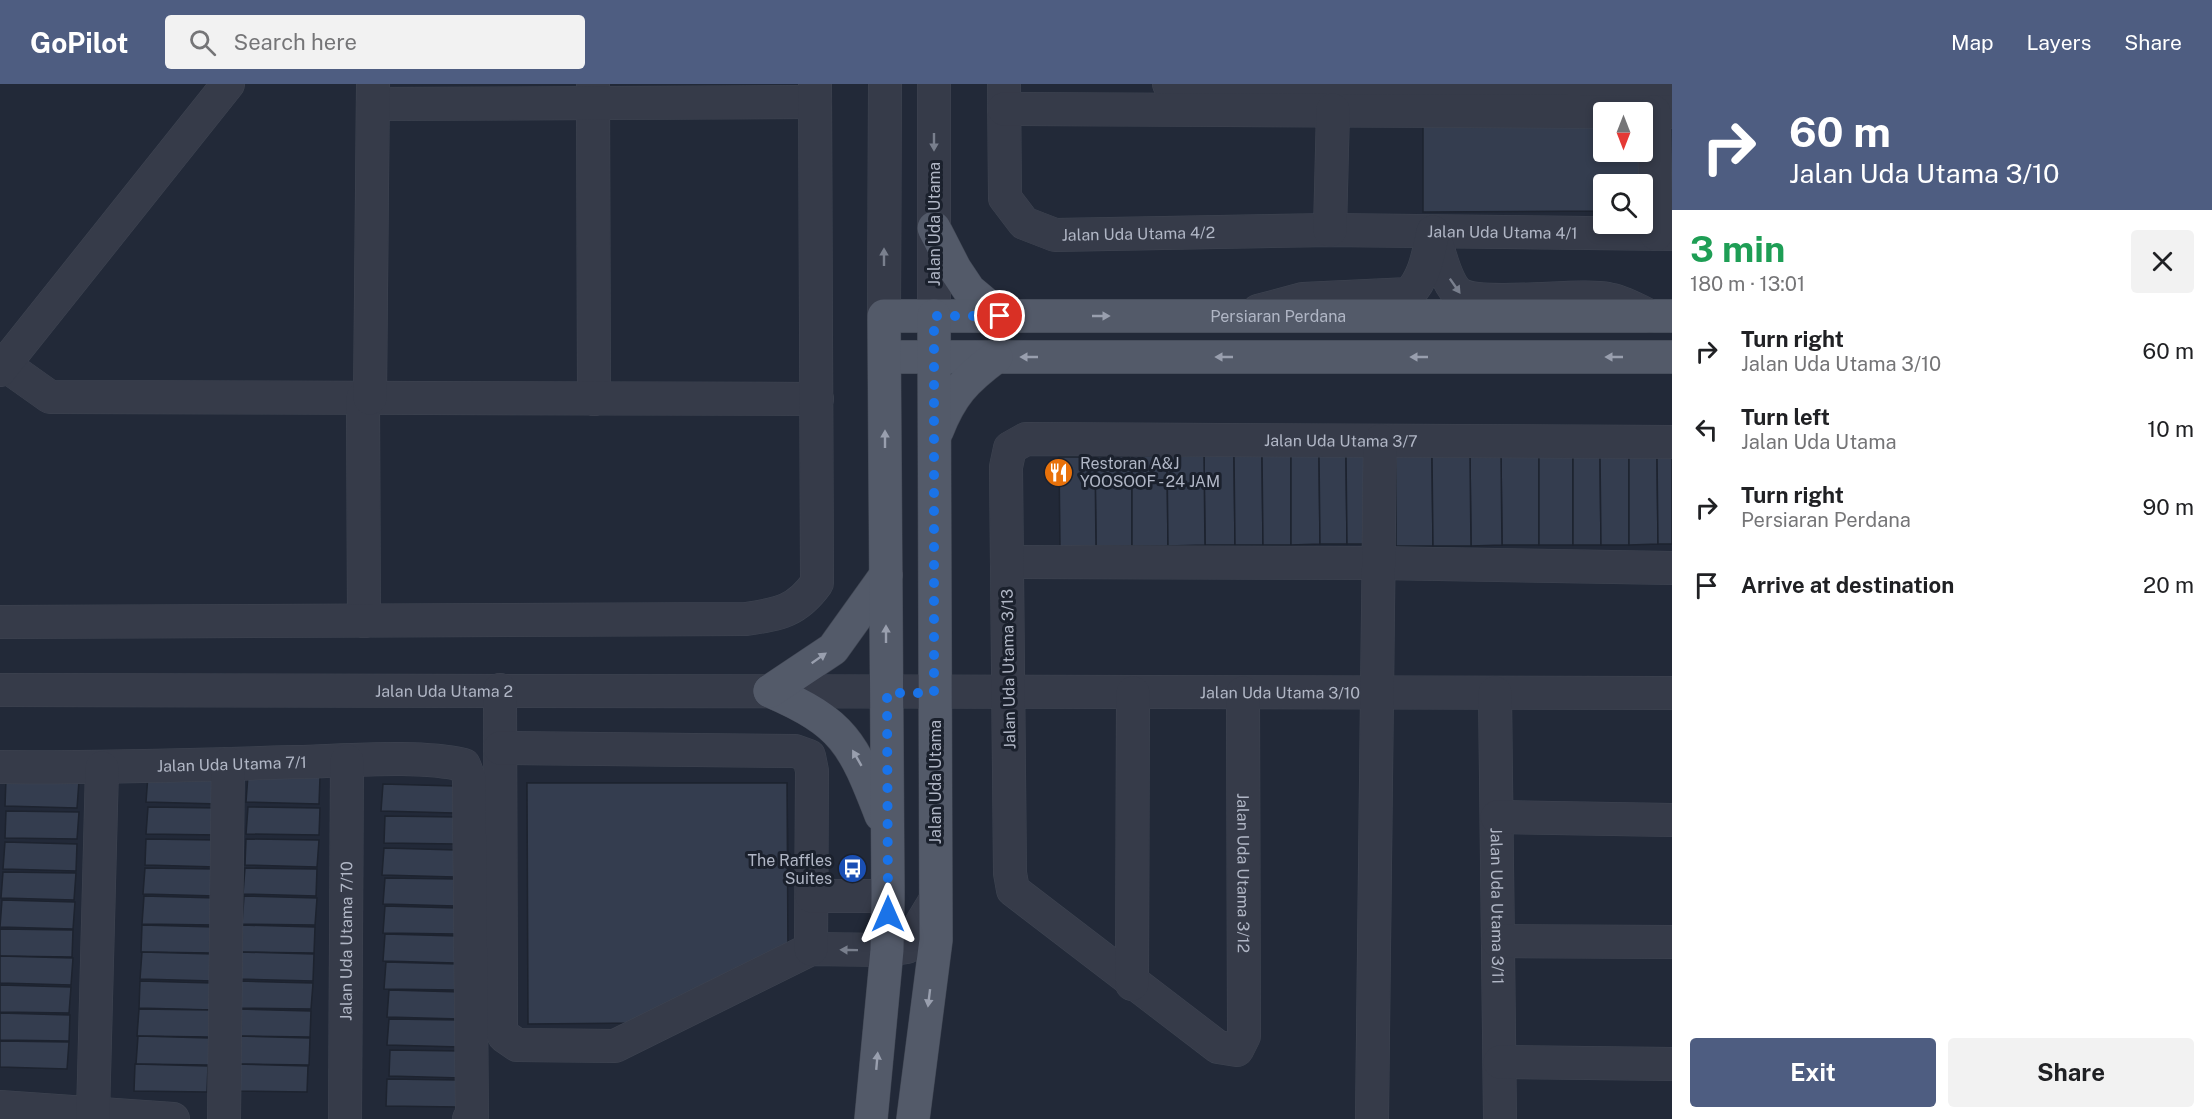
<!DOCTYPE html>
<meta charset="utf-8">
<style>
body{margin:0;font-family:"Public Sans",sans-serif;background:#f2f2f2;color:#202124;height:100vh;display:flex;flex-direction:column;font-size:22px;white-space:nowrap}
*{box-sizing:border-box;margin:0}
p{font-size:20px;color:#757577}
.icon{flex:none;width:33px;height:33px;fill:none;stroke:currentColor;stroke-width:2;stroke-linecap:round;stroke-linejoin:round}
.map{position:relative;flex:1;overflow:hidden}
.drawer{display:flex;flex-direction:column;background:#fff;width:540px}
.drawer>*{flex:none}
.hud{background:#4e5d81;color:#fff;overflow:hidden}
.needle{width:39px;rotate:180deg}
.tools{position:absolute;left:1593px;top:18px;display:grid;gap:12px}
.tools a{display:grid;place-items:center;width:60px;height:60px;border-radius:6px;background:#fff;box-shadow:0 3px 9px #0003;font-size:30px}
.pin{position:absolute;display:grid;place-items:center;width:51px;height:51px;color:#fff;margin:-26px;border:3px solid #fff;border-radius:50%;box-shadow:0 2px 6px #0007}
.me{position:absolute;width:66px;margin:-33px;rotate:0deg;stroke-linejoin:round;filter:drop-shadow(0 0 4px #0008)}
.turn{display:flex;align-items:center;gap:21px;height:126px;padding:0 18px;font-size:27px}
.turn .icon{width:78px;height:78px;stroke-width:2.5}
.turn b{display:block;font-size:42px;line-height:51px}
.round{display:grid;place-items:center;flex:none;width:63px;height:63px;border-radius:6px;background:#f2f2f2}
.head{display:flex;align-items:center;justify-content:space-between;height:102px;padding:0 18px}
h1{font-size:36px;font-weight:700;line-height:45px;color:#1e9e55}
.primary-button{display:flex;gap:12px;margin-top:auto;padding:12px 18px}
.primary-button a{flex:1;height:69px;border-radius:6px;background:#4e5d81;color:#fff;font-size:24px;font-weight:700;line-height:69px;text-align:center}
.primary-button a+a{background:#f2f2f2;color:#202124}
ul{padding:0;list-style:none}
li{display:flex;align-items:center;gap:18px;height:78px;padding:0 18px}
li div{flex:1}
li b{display:block;font-size:22px}
li em{font-style:normal}
header{display:flex;align-items:center;gap:36px;box-sizing:border-box;height:84px;padding:0 30px;background:#4e5d81;color:#fff}
header strong{font-size:28px}
nav{display:flex;gap:33px;margin-inline-start:auto;font-size:21px}
.search{width:420px;height:54px;background:#f2f2f2;display:flex;align-items:center;gap:15px;box-sizing:border-box;padding:0 21px;border-radius:6px;color:#757577;font-size:22px}
main{display:flex;flex:1;min-height:0}
.map>svg:first-child{display:block}
.building{fill:#343d4f;stroke:#1d232f;stroke-width:1.5}
.lines{fill:none;stroke-linecap:round;stroke-linejoin:round}
.minor-casing{stroke:#3f4552;stroke-width:34}
.major-casing{stroke:#3f4552;stroke-width:34}
.minor{stroke:#363b49;stroke-width:33}
.major{stroke:#535a69;stroke-width:33}
.oneway{fill:#797f8d}
.oneway2{fill:#999fae}
.route{stroke:#1a73e8;stroke-width:10;stroke-dasharray:0 18}
.labels{text-anchor:middle;stroke-width:6;stroke-linejoin:round;paint-order:stroke}
.street-label{font-size:16px;fill:#b0b6c5;stroke:#1b212d}
.poi-label{font-size:16px;fill:#b0b6c5;stroke:#1b212d;text-anchor:start}
</style>
<header>
<strong>GoPilot</strong>
<div class="search"><svg class="icon" aria-label="search" viewBox="0 0 24 24"><circle cx="10" cy="10" r="6"/><path d="M15 15l6 6"/></svg>Search here</div>
<nav><a>Map</a><a>Layers</a><a>Share</a></nav>
</header>
<main>
<div class="map">
<svg width="1672" height="1035" viewBox="0 0 1672 1035">
<rect width="100%" height="100%" fill="#222938"/>
<g class="building">
<polygon points="1423,37 1604,37 1604,68 1642,68 1642,100 1604,100 1604,127 1423,128"/>
<polygon points="1234,371 1235,461 1205,461 1204,372"/>
<polygon points="1234,371 1262,371 1263,461 1235,461"/>
<polygon points="1262,371 1291,371 1291,461 1263,461"/>
<polygon points="1291,371 1319,371 1320,460 1291,461"/>
<polygon points="1319,371 1346,371 1347,460 1320,460"/>
<polygon points="1346,371 1370,371 1371,460 1347,460"/>
<polygon points="1501,371 1539,371 1539,461 1502,461"/>
<polygon points="1501,371 1502,461 1471,462 1470,372"/>
<rect x="1539" y="371" width="34" height="90"/>
<polygon points="1573,371 1600,371 1601,461 1573,461"/>
<polygon points="1600,371 1629,371 1629,461 1601,461"/>
<polygon points="1629,371 1657,371 1658,460 1629,461"/>
<polygon points="1657,371 1672,371 1672,460 1658,460"/>
<polygon points="1132,372 1132,462 1096,462 1095,373"/>
<polygon points="1132,372 1167,372 1168,462 1132,462"/>
<polygon points="1167,372 1204,372 1205,461 1168,462"/>
<polygon points="1396,372 1432,372 1433,462 1396,462"/>
<polygon points="1432,372 1470,372 1471,462 1433,462"/>
<polygon points="1059,373 1095,373 1096,462 1060,463"/>
<polygon points="148,691 221,693 219,720 146,718"/>
<polygon points="248,691 320,693 319,720 246,718"/>
<polygon points="6,695 79,697 77,724 5,722"/>
<polygon points="527,699 787,699 788,794 528,795"/>
<polygon points="527,699 787,699 788,872 641,939 528,940"/>
<polygon points="383,700 455,702 454,729 381,727"/>
<polygon points="148,723 221,724 219,751 146,750"/>
<polygon points="248,723 320,724 319,751 246,750"/>
<polygon points="6,727 79,728 77,755 5,754"/>
<polygon points="385,732 458,733 457,760 384,759"/>
<polygon points="146,755 219,756 217,783 145,781"/>
<polygon points="246,755 319,756 317,783 245,781"/>
<polygon points="5,758 77,760 76,787 3,785"/>
<polygon points="384,764 457,766 455,793 382,791"/>
<polygon points="145,784 217,785 216,812 143,810"/>
<polygon points="245,784 317,785 316,812 243,810"/>
<polygon points="3,788 76,789 74,816 1,814"/>
<polygon points="385,794 458,795 456,822 383,820"/>
<polygon points="144,812 217,814 215,841 142,840"/>
<polygon points="244,812 317,814 315,841 242,840"/>
<polygon points="2,816 75,818 73,845 0,843"/>
<polygon points="385,822 458,824 456,850 383,849"/>
<polygon points="142,841 215,843 213,869 141,868"/>
<polygon points="242,841 315,843 314,869 241,868"/>
<polygon points="0,845 73,846 72,873 0,872"/>
<polygon points="385,850 458,852 456,879 383,877"/>
<polygon points="142,868 214,870 213,897 140,895"/>
<polygon points="241,868 314,870 313,897 240,895"/>
<polygon points="0,872 73,874 71,901 0,899"/>
<polygon points="386,878 459,880 457,906 384,905"/>
<polygon points="140,897 213,899 212,926 139,924"/>
<polygon points="240,897 313,899 311,925 239,924"/>
<polygon points="0,901 71,903 69,929 0,928"/>
<polygon points="389,906 462,908 460,935 387,933"/>
<polygon points="139,925 212,926 210,953 137,952"/>
<polygon points="239,925 311,927 310,953 237,952"/>
<polygon points="0,929 70,931 69,957 0,956"/>
<polygon points="389,935 462,936 460,963 387,961"/>
<polygon points="138,952 210,954 209,981 136,980"/>
<polygon points="238,952 310,954 309,981 236,980"/>
<polygon points="0,957 69,958 67,985 0,983"/>
<polygon points="390,966 463,967 461,994 389,992"/>
<polygon points="135,980 208,982 207,1008 134,1007"/>
<polygon points="235,980 308,982 307,1008 234,1007"/>
<polygon points="387,995 460,996 459,1023 386,1022"/>
</g>
<g class="lines">
<defs>
<g id="minor">
<polyline points="593,0 594,315"/>
<polyline points="934,0 934,232"/>
<path id="s1" d="M1004,0L1005,114L1024,139L1055,151L1330,146L1672,150"/>
<polyline points="1169,0 1172,3 1672,1"/>
<polyline points="373,20 815,18"/>
<polyline points="1004,25 1672,28"/>
<polyline points="1654,28 1656,150"/>
<polyline points="1330,146 1333,26"/>
<path d="M1433,148C1439,165 1444,195 1457,208C1476,225 1577,209 1608,215C1622,217 1637,226 1650,232"/>
<path d="M1258,227L1303,215L1409,210C1425,193 1428,171 1433,148"/>
<polyline points="884,232 885,0"/>
<polyline points="5,281 50,313 817,315"/>
<polyline points="0,286 228,0"/>
<polyline points="363,314 364,537"/>
<polyline points="370,314 373,0"/>
<polyline points="1007,478 1378,479 1672,484"/>
<path d="M0,538L746,535C780,530 797,527 817,499L815,0"/>
<path id="s2" d="M0,606L1672,609"/>
<polyline points="500,606 501,944 504,952 517,961 615,962 811,865 887,866 907,863 936,815"/>
<path id="s3" d="M1243,609L1244,952L1237,966L1218,963L1013,806L1010,789L1006,383L1010,364L1026,355L1672,358"/>
<path id="s4" d="M1495,609L1500,1035"/>
<polyline points="500,664 795,667 809,672 812,687 811,865"/>
<path id="s5" d="M0,683C99,684 197,681 296,678C345,677 418,670 464,681L469,694L472,1032L469,1035"/>
<polyline points="1497,733 1672,736"/>
<polyline points="812,812 888,812"/>
<polyline points="1498,857 1672,858"/>
<polyline points="1132,900 1133,609"/>
<polyline points="1500,978 1672,980"/>
<polyline points="0,1023 173,1035"/>
<polyline points="93,1031 102,684"/>
<polyline points="224,1035 228,680"/>
<path id="s6" d="M345,1035L347,677"/>
<polyline points="1372,1035 1380,357"/>
</g>
<g id="major">
<polyline points="934,144 955,185 969,206 1000,232"/>
<polyline points="885,273 1672,273"/>
<path d="M937,347C951,311 965,296 996,273"/>
<path d="M770,607C844,639 853,659 881,731"/>
<polyline points="770,607 833,565 886,491"/>
<path id="s7" d="M871,1035L887,866L888,812L884,232H1672"/>
<polyline points="913,1035 936,856 934,232"/>
</g>
</defs>
<use href="#minor" class="minor-casing"/>
<use href="#major" class="major-casing"/>
<use href="#minor" class="minor"/>
<use href="#major" class="major"/>
</g>
<defs><path id="oneway-solid" d="M-6-.8H1V-3.2L6.5 0L1 3.2V.8H-6Z" transform="scale(1.5)"/></defs>
<g class="oneway">
<use href="#oneway-solid" transform="translate(934 58) rotate(90)"/>
<use href="#oneway-solid" transform="translate(884 173) rotate(-90)"/>
<use href="#oneway-solid" transform="translate(1455 202) rotate(55)"/>
<use href="#oneway-solid" transform="translate(849 866) rotate(-179)"/>
</g>
<g class="oneway2">
<use href="#oneway-solid" transform="translate(1101 232)"/>
<use href="#oneway-solid" transform="translate(1029 273) rotate(180)"/>
<use href="#oneway-solid" transform="translate(1224 273) rotate(180)"/>
<use href="#oneway-solid" transform="translate(1419 273) rotate(180)"/>
<use href="#oneway-solid" transform="translate(1614 273) rotate(180)"/>
<use href="#oneway-solid" transform="translate(885 355) rotate(-90)"/>
<use href="#oneway-solid" transform="translate(886 550) rotate(-90)"/>
<use href="#oneway-solid" transform="translate(819 574) rotate(-35)"/>
<use href="#oneway-solid" transform="translate(857 674) rotate(-120)"/>
<use href="#oneway-solid" transform="translate(929 914) rotate(97)"/>
<use href="#oneway-solid" transform="translate(877 977) rotate(-85)"/>
</g>
<g class="lines">
<polyline class="route" points="888,830 887,609 934,609 934,232 1000,232"/>
</g>
<defs>
<symbol id="restaurant-disc" viewBox="-11 -11 22 22"><circle r="9.5" fill="#e8710a" stroke="#1b212d"/><path d="M-5-6h1v4h1v-4h1v4h1v-4h1v5L-1.5 .5V6h-2V.5L-5-1ZM5-6V6H3V1.5H1.5Q1.5-4 5-6Z" fill="#fff"/></symbol>
<symbol id="bus-disc" viewBox="-11 -11 22 22"><circle r="9.5" fill="#1a4fb4" stroke="#1b212d"/><path d="M-5-6H5V4H4V6H2V4H-2V6H-4V4H-5ZM-3.5-4V0h7V-4ZM-3.5 1.2v1.5H-2V1.2ZM2 1.2v1.5H3.5V1.2Z" fill="#fff"/></symbol>
</defs>
<g fill-rule="evenodd">
<use href="#restaurant-disc" x="1042" y="372" width="33" height="33"/>
<use href="#bus-disc" x="836" y="768" width="33" height="33"/>
</g>
<g class="labels">
<g class="street-label">
<text transform="translate(934 140) rotate(-90)" y="6">Jalan Uda Utama</text>
<text dy="6" stroke="none"><textPath href="#s1" startOffset="626">Jalan Uda Utama 4/1</textPath></text>
<text dy="6" stroke="none"><textPath href="#s1" startOffset="262">Jalan Uda Utama 4/2</textPath></text>
<text dy="6" stroke="none"><textPath href="#s7" startOffset="1198">Persiaran Perdana</textPath></text>
<text dy="6" stroke="none"><textPath href="#s3" startOffset="1412">Jalan Uda Utama 3/7</textPath></text>
<text transform="translate(1008 585) rotate(-91)" y="6">Jalan Uda Utama 3/13</text>
<text dy="6" stroke="none"><textPath href="#s2" startOffset="444">Jalan Uda Utama 2</textPath></text>
<text dy="6" stroke="none"><textPath href="#s2" startOffset="1280">Jalan Uda Utama 3/10</textPath></text>
<text dy="6" stroke="none"><textPath href="#s5" startOffset="232">Jalan Uda Utama 7/1</textPath></text>
<text transform="translate(935 698) rotate(-90)" y="6">Jalan Uda Utama</text>
<text dy="6" stroke="none"><textPath href="#s3" startOffset="180">Jalan Uda Utama 3/12</textPath></text>
<text dy="6" stroke="none"><textPath href="#s4" startOffset="213">Jalan Uda Utama 3/11</textPath></text>
<text dy="6" stroke="none"><textPath href="#s6" startOffset="178">Jalan Uda Utama 7/10</textPath></text>
</g>
<g class="poi-label">
<text x="1080" y="385">Restoran A&amp;J<tspan x="1080" dy="18">YOOSOOF - 24 JAM</tspan></text>
<text x="832" y="782" text-anchor="end">The Raffles<tspan x="832" dy="18">Suites</tspan></text>
</g>
</g>
</svg>
<div class="tools">
<a><svg class="needle" viewBox="-14 -14 28 28"><path d="M0-13l5 13h-10z" fill="#e53935"/><path d="M0 13l5-13h-10z" fill="#757577"/></svg></a>
<a><svg class="icon" aria-label="search" viewBox="0 0 24 24"><circle cx="10" cy="10" r="6"/><path d="M15 15l6 6"/></svg></a>
</div>
<div class="pin" style="left:1000px;top:232px;background:#d93025"><svg class="icon" aria-label="arrive" viewBox="0 0 24 24"><path d="M6 21V4h12l-3 4 3 4H6"/></svg></div>
<svg class="me" style="left:888px;top:830px" viewBox="-20 -20 40 40"><path d="M0-17L14 15 0 8-14 15z" fill="#1a73e8" stroke="#fff" stroke-width="4"/></svg>
</div>
<section class="drawer">
<div class="hud">
<div class="turn"><svg class="icon" aria-label="right" viewBox="0 0 24 24"><path d="M7 20v-9h11M14 6l5 5-5 5"/></svg><div><b>60 m</b>Jalan Uda Utama 3/10</div></div>
</div>
<div class="head"><div><h1>3 min</h1><p>180 m · 13:01</p></div><a class="round"><svg class="icon" aria-label="close" viewBox="0 0 24 24"><path d="M6 6l12 12M18 6L6 18"/></svg></a></div>
<ul>
<li><svg class="icon" aria-label="right" viewBox="0 0 24 24"><path d="M7 20v-9h11M14 6l5 5-5 5"/></svg><div><b>Turn right</b><p>Jalan Uda Utama 3/10</p></div><em>60 m</em></li>
<li><svg class="icon" aria-label="left" viewBox="0 0 24 24"><path d="M17 20v-9H6M10 6l-5 5 5 5"/></svg><div><b>Turn left</b><p>Jalan Uda Utama</p></div><em>10 m</em></li>
<li><svg class="icon" aria-label="right" viewBox="0 0 24 24"><path d="M7 20v-9h11M14 6l5 5-5 5"/></svg><div><b>Turn right</b><p>Persiaran Perdana</p></div><em>90 m</em></li>
<li><svg class="icon" aria-label="arrive" viewBox="0 0 24 24"><path d="M6 21V4h12l-3 4 3 4H6"/></svg><div><b>Arrive at destination</b></div><em>20 m</em></li>
</ul>
<div class="primary-button"><a>Exit</a><a>Share</a></div>
</section>
</main>
